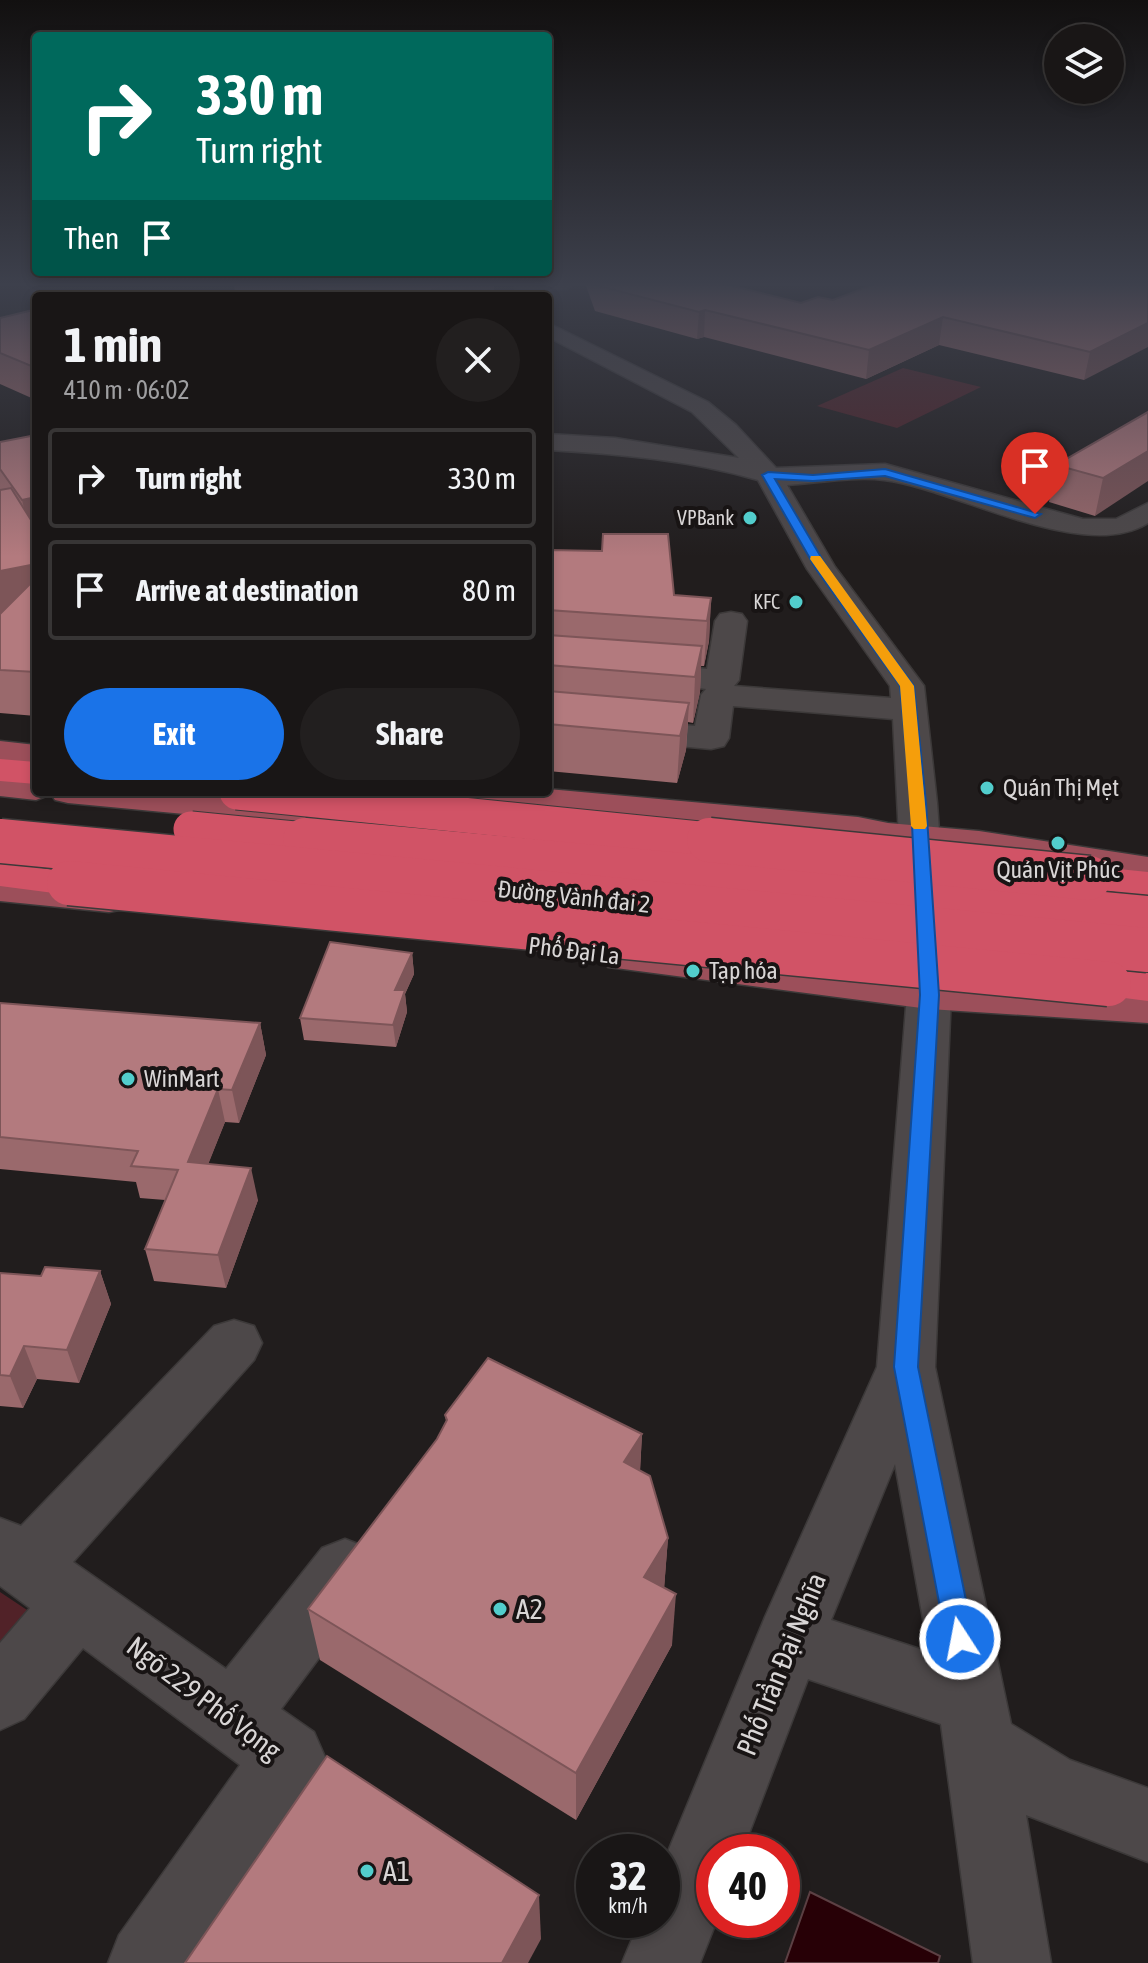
<!DOCTYPE html>
<meta charset="utf-8">
<style>
body{margin:0;font-family:"Asap Condensed",sans-serif;background:#221f1f;color:#f1f3f6;height:100vh;display:flex;flex-direction:column;font-size:30px;white-space:nowrap}
*{box-sizing:border-box;margin:0}
p{font-size:26px;color:#9f9fa1}
.icon{flex:none;width:44px;height:44px;fill:none;stroke:currentColor;stroke-width:2;stroke-linecap:round;stroke-linejoin:round}
.map{position:relative;flex:1;overflow:hidden}
.details{position:absolute;left:32px;top:292px;width:520px;height:504px;display:flex;flex-direction:column;background:#191616;border-radius:8px;box-shadow:0 4px 12px #0003,0 0 0 2px #373535}
.details>*{flex:none}
.banner{position:absolute;left:32px;top:32px;width:520px;height:244px;border-radius:8px;box-shadow:0 4px 12px #0003,0 0 0 2px #373535;background:#00695c;color:#fff;overflow:hidden}
.fabs{position:absolute;left:1044px;top:24px;display:grid;gap:16px}
.fabs a{display:grid;place-items:center;width:80px;height:80px;border-radius:50%;background:#191616;box-shadow:0 4px 12px #0003,0 0 0 2px #373535;font-size:40px}
.speed{position:absolute;left:576px;top:1834px;display:flex;gap:16px;font-size:40px;font-weight:700;text-align:center}
.speed>*{display:grid;place-content:center;width:104px;height:104px;border-radius:50%;background:#191616;box-shadow:0 4px 12px #0003,0 0 0 2px #373535;line-height:1}
.speed small{font-size:20px;font-weight:400}
.speed .limit{border:12px solid #d22;background:#fff;color:#111}
.pin{position:absolute;display:grid;place-items:center;width:68px;height:68px;color:#fff;margin:-82px -34px;border-radius:50% 50% 50% 0;rotate:-45deg;box-shadow:0 0 8px #0007}
.pin .icon{rotate:45deg}
.me{position:absolute;width:88px;margin:-44px;rotate:349deg;stroke-linejoin:round;filter:drop-shadow(0 0 6px #0008)}
.turn{display:flex;align-items:center;gap:28px;height:168px;padding:0 32px;font-size:36px}
.turn .icon{width:104px;height:104px;stroke-width:2.5}
.turn b{display:block;font-size:56px;line-height:68px}
.then{display:flex;align-items:center;height:76px;padding:0 32px;background:#0003;gap:16px;font-size:30px}
.round{display:grid;place-items:center;flex:none;width:84px;height:84px;border-radius:42px;background:#221f1f}
.headline{display:flex;align-items:center;justify-content:space-between;height:136px;padding:0 32px}
h1{font-size:48px;font-weight:700;line-height:60px}
.cta{display:flex;gap:16px;margin-top:auto;padding:16px 32px}
.cta a{flex:1;height:92px;border-radius:48px;background:#1a73e8;color:#fff;font-size:32px;font-weight:700;line-height:92px;text-align:center}
.cta a+a{background:#221f1f;color:#f1f3f6}
ul{padding:0;list-style:none}
li{display:flex;align-items:center;gap:24px;height:100px;margin:0 16px 12px;padding:0 16px;border:4px solid #373535;border-radius:8px}
li div{flex:1}
li b{display:block;font-size:30px}
li em{font-style:normal}
.map>svg:first-child{display:block}
.green{fill:#512228}
.water{fill:#270006;stroke:#5c4044;stroke-width:2}
.lines{fill:none;stroke-linecap:round;stroke-linejoin:round}
.minor-casing{stroke:#3c3939;stroke-width:3}
.major-casing{stroke:#3c3939;stroke-width:3}
.highway-casing{stroke:#3c3939;stroke-width:3}
.minor{fill:#4d4849;fill-rule:evenodd}
.major{fill:#9c4f5a;fill-rule:evenodd}
.highway{fill:#d15366;fill-rule:evenodd}
.highway-bridge-far1-casing{stroke:#3c3939;stroke-width:37;stroke-linecap:butt}
.highway-bridge-casing{stroke:#3c3939;stroke-width:47;stroke-linecap:butt}
.highway-bridge-far1{stroke:#d15366;stroke-width:35}
.highway-bridge{stroke:#d15366;stroke-width:44}
.wall{fill:#9a696c}
.shaded-wall{fill:#7d5558}
.building{fill:#b37a7e;stroke:#7d5558;stroke-width:2}
.route{fill:#1a73e8;stroke:#114b97;stroke-width:2}
.slow{fill:#f59e0b}
.poi-dot{fill:#52cdcc;stroke:#181414;stroke-width:3}
.labels{text-anchor:middle;stroke-width:8;stroke-linejoin:round;paint-order:stroke}
.far-poi-label{font-size:20px;fill:#d9d6d6;stroke:#181414;text-anchor:end}
.poi-label{font-size:24px;fill:#d9d6d6;stroke:#181414;text-anchor:start}
.street-label{font-size:24px;fill:#d9d6d6;stroke:#181414}
.near-poi-label{font-size:28px;fill:#d9d6d6;stroke:#181414;text-anchor:start}
.near-street-label{font-size:28px;fill:#d9d6d6;stroke:#181414}
</style>
<div class="map">
<svg width="1148" height="1963" viewBox="0 0 1148 1963">
<rect width="100%" height="100%" fill="#211d1d"/>
<g class="green">
<polygon points="903,368 981,387 897,428 817,406"/>
<polygon points="0,1592 33,1614 0,1651"/>
</g>
<polygon class="water" points="810,1892 940,1956 938,1963 785,1963"/>
<g class="lines">
<defs>
<g id="minor">
<polygon points="513,283 577,283 567,289 522,290 515,288"/>
<path d="M548,323L708,402L736,425L776,468L885,464L1083,519H1116L1148,503V523C1083,564 957,489 884,480C854,476 818,483 787,485L835,567L924,686L937,803L951,995L935,1367L1011,1724L1070,1760L1148,1788V1862L1026,1815L1051,1963H973L941,1724L808,1679L742,1852H714V1920H717L700,1963H622L640,1920H662V1866L765,1617L877,1367L907,995L893,719L733,706L729,738L724,746L711,749L548,734V714L695,726L701,695L706,689L666,683L661,676L666,669L678,666L707,669L715,621L720,614L731,612L742,614L747,621L739,680L734,686L891,698L890,686L807,569L758,480C690,460 619,454 548,450V434L615,438L739,458L692,412L548,337ZM895,1464L929,1652L831,1620Z"/>
<polygon points="234,1320 254,1326 262,1343 254,1360 73,1562 226,1669 322,1548 345,1539 368,1548 377,1570 368,1592 281,1709 314,1732 325,1757 314,1782 193,1963 108,1963 119,1935 240,1765 83,1648 24,1719 0,1730 0,1643 30,1608 0,1586 0,1518 21,1526 214,1326"/>
</g>
<g id="major">
<polygon points="0,741 36,745 36,767 0,763"/>
<polygon points="0,774 36,778 36,792 188,792 290,802 303,805 309,813 303,821 290,824 68,803 55,800 51,794 36,800 0,796"/>
<polygon points="548,789 858,817 888,823 979,831 1148,857 1148,881 979,855 888,847 858,841 452,803 439,800 433,792 548,792"/>
<polygon points="0,877 109,888 124,891 130,900 124,909 109,912 0,901"/>
<polygon points="623,943 929,981 1148,993 1148,1023 929,1009 608,967 601,957 608,947"/>
</g>
<g id="highway">
<polygon points="0,759 36,762 36,784 0,781"/>
<polygon points="0,862 83,874 89,883 83,892 69,895 0,886"/>
<polygon points="1089,866 1148,872 1148,896 1075,887 1069,878 1075,869"/>
<polygon points="1109,970 1148,973 1148,1001 1093,994 1087,984 1093,974"/>
</g>
</defs>
<use href="#minor" class="minor-casing"/>
<use href="#major" class="major-casing"/>
<use href="#highway" class="highway-casing"/>
<use href="#minor" class="minor"/>
<use href="#major" class="major"/>
<use href="#highway" class="highway"/>
<defs>
<g id="highway-bridge-far1">
<polyline points="237,792 729,842"/>
<polyline points="191,829 327,842"/>
<polyline points="0,841 7,842"/>
</g>
<g id="highway-bridge">
<polyline points="305,840 1148,918"/>
<polyline points="709,840 1089,878"/>
<polyline points="0,841 1148,950"/>
<polyline points="69,883 1109,984"/>
</g>
</defs>
<use href="#highway-bridge-far1" class="highway-bridge-far1-casing"/>
<use href="#highway-bridge" class="highway-bridge-casing"/>
<use href="#highway-bridge-far1" class="highway-bridge-far1"/>
<use href="#highway-bridge" class="highway-bridge"/>
</g>
<g class="wall">
<polygon points="234,283 494,283 494,296 242,296 235,294"/>
<polygon points="585,283 721,283 801,303 1148,283 1084,380 939,345 866,379 704,337 697,339 595,311"/>
<polygon points="36,311 36,400 0,384 0,318"/>
<polygon points="1148,412 1095,516 1049,502 1056,465"/>
<polygon points="36,435 36,716 0,713 0,442"/>
<polygon points="548,550 602,551 674,595 711,598 709,641 704,666 701,666 700,692 693,723 688,722 686,750 677,783 548,771"/>
<polygon points="412,953 414,974 405,994 407,1012 396,1047 304,1040 300,1018"/>
<polygon points="0,1003 260,1023 266,1055 239,1123 225,1122 208,1164 258,1200 226,1288 154,1281 145,1249 165,1200 140,1198 136,1182 0,1169"/>
<polygon points="100,1271 111,1304 79,1383 37,1379 23,1408 0,1406 0,1273 41,1276"/>
<polygon points="445,1415 642,1434 640,1471 668,1538 664,1588 672,1645 576,1820 320,1660 308,1609 437,1439 446,1421"/>
</g>
<g class="shaded-wall">
<polygon points="457,283 494,283 494,296 411,296"/>
<polygon points="705,310 704,337 697,339 699,312"/>
<polygon points="943,317 939,345 866,379 869,350"/>
<polygon points="1148,323 1148,347 1084,380 1090,352"/>
<polygon points="1148,451 1148,481 1095,516 1103,478"/>
<polygon points="36,497 36,541 32,542 22,500"/>
<polygon points="36,564 36,608 0,615 0,571"/>
<polygon points="711,598 709,641 704,666 707,621"/>
<polygon points="702,646 700,692 693,723 695,677"/>
<polygon points="689,703 686,750 677,783 680,736"/>
<polygon points="412,953 414,974 405,994 407,1012 396,1047 393,1025 395,990"/>
<polygon points="260,1023 266,1055 239,1123 232,1090"/>
<polygon points="218,1089 225,1122 196,1195 188,1162"/>
<polygon points="251,1168 258,1200 226,1288 218,1255"/>
<polygon points="100,1271 111,1304 79,1383 67,1350"/>
<polygon points="24,1346 37,1379 23,1408 10,1376"/>
<polygon points="642,1434 639,1488 624,1462"/>
<polygon points="668,1538 664,1590 644,1577"/>
<polygon points="676,1594 672,1645 576,1820 576,1773"/>
<polygon points="539,1895 541,1939 528,1963 502,1963"/>
</g>
<g class="building">
<polygon points="293,283 457,283 411,296 338,296"/>
<polygon points="595,283 721,283 801,303 818,297 833,300 878,283 1148,283 1148,323 1090,352 943,317 869,350 705,310 699,312 595,285"/>
<polygon points="33,310 36,311 36,368 0,353 0,318"/>
<polygon points="1148,412 1148,451 1103,478 1056,465"/>
<polygon points="36,435 36,497 22,500 0,469 0,442"/>
<polygon points="11,488 36,528 36,564 0,571 0,490"/>
<polygon points="603,534 668,534 674,595 711,598 707,621 548,610 548,550 602,551"/>
<polygon points="36,578 36,672 0,670 0,614"/>
<polygon points="548,635 702,646 695,677 548,665"/>
<polygon points="548,691 689,703 680,736 548,724"/>
<polygon points="330,942 412,953 395,990 405,990 393,1025 300,1018"/>
<polygon points="0,1003 260,1023 232,1090 218,1089 188,1162 251,1168 218,1255 145,1249 178,1170 131,1166 138,1151 0,1137"/>
<polygon points="45,1267 100,1271 67,1350 24,1346 10,1376 0,1375 0,1273 41,1276"/>
<polygon points="488,1358 642,1434 624,1462 650,1476 668,1538 644,1577 676,1594 576,1773 308,1609 437,1439 447,1420 445,1415"/>
<polygon points="327,1756 539,1895 502,1963 185,1963"/>
</g>
<linearGradient id="sky" x2="0" y2="1"><stop stop-color="#121010"/><stop offset="0.51" stop-color="#3d404c"/><stop offset="1" stop-color="#3d404c" stop-opacity="0"/></linearGradient>
<rect width="1148" height="557" fill="url(#sky)"/>
<polygon class="route" points="885,469 1041,514 1035,518 885,476 813,481 775,479 828,569 914,686 926,803 939,995 918,1367 974,1639 970,1649 960,1653 950,1649 946,1639 894,1367 920,995 911,803 900,686 816,569 762,475 768,472 813,475"/>
<polygon class="slow" points="811,556 820,556 914,686 927,826 925,829 914,829 911,826 900,686 810,559"/>
<g class="poi-dot">
<circle cx="750" cy="518" r="8"/>
<circle cx="796" cy="602" r="8"/>
<circle cx="987" cy="788" r="8"/>
<circle cx="1058" cy="843" r="8"/>
<circle cx="693" cy="971" r="8"/>
<circle cx="128" cy="1079" r="8"/>
<circle cx="500" cy="1609" r="8"/>
<circle cx="367" cy="1871" r="8"/>
</g>
<g class="labels">
<g class="far-poi-label">
<text x="734" y="525">VPBank</text>
<text x="780" y="609">KFC</text>
</g>
<g class="poi-label">
<text x="1003" y="796">Quán Thị Mẹt</text>
<text x="1058" y="878" text-anchor="middle">Quán Vịt Phúc</text>
<text x="709" y="979">Tạp hóa</text>
<text x="144" y="1087">WinMart</text>
</g>
<g class="street-label">
<text transform="translate(574 897) rotate(6)" y="8">Đường Vành đai 2</text>
<text transform="translate(574 951) rotate(7)" y="8">Phố Đại La</text>
</g>
<g class="near-poi-label">
<text x="516" y="1619">A2</text>
<text x="383" y="1881">A1</text>
</g>
<g class="near-street-label">
<text transform="translate(781 1664) rotate(-68)" y="10">Phố Trần Đại Nghĩa</text>
<text transform="translate(204 1698) rotate(37)" y="10">Ngõ 229 Phố Vọng</text>
</g>
</g>
</svg>
<div class="fabs">
<a><svg class="icon" aria-label="layers" viewBox="0 0 24 24"><path d="M12 4l9 5-9 5-9-5zM3 14l9 5 9-5"/></svg></a>
</div>
<div class="speed"><div>32<small>km/h</small></div><div class="limit">40</div></div>
<div class="pin" style="left:1035px;top:514px;background:#d93025"><svg class="icon" aria-label="arrive" viewBox="0 0 24 24"><path d="M6 21V4h12l-3 4 3 4H6"/></svg></div>
<svg class="me" style="left:960px;top:1639px" viewBox="-20 -20 40 40"><circle r="17" fill="#1a73e8" stroke="#fff" stroke-width="3"/><path d="M0-11L8 9 0 5-8 9z" fill="#fff"/></svg>
<div class="banner">
<div class="turn"><svg class="icon" aria-label="right" viewBox="0 0 24 24"><path d="M7 20v-9h11M14 6l5 5-5 5"/></svg><div><b>330 m</b>Turn right</div></div>
<div class="then">Then<svg class="icon" aria-label="arrive" viewBox="0 0 24 24"><path d="M6 21V4h12l-3 4 3 4H6"/></svg></div>
</div>
<section class="details">
<div class="headline"><div><h1>1 min</h1><p>410 m · 06:02</p></div><a class="round"><svg class="icon" aria-label="close" viewBox="0 0 24 24"><path d="M6 6l12 12M18 6L6 18"/></svg></a></div>
<ul>
<li><svg class="icon" aria-label="right" viewBox="0 0 24 24"><path d="M7 20v-9h11M14 6l5 5-5 5"/></svg><div><b>Turn right</b></div><em>330 m</em></li>
<li><svg class="icon" aria-label="arrive" viewBox="0 0 24 24"><path d="M6 21V4h12l-3 4 3 4H6"/></svg><div><b>Arrive at destination</b></div><em>80 m</em></li>
</ul>
<div class="cta"><a>Exit</a><a>Share</a></div>
</section>
</div>
